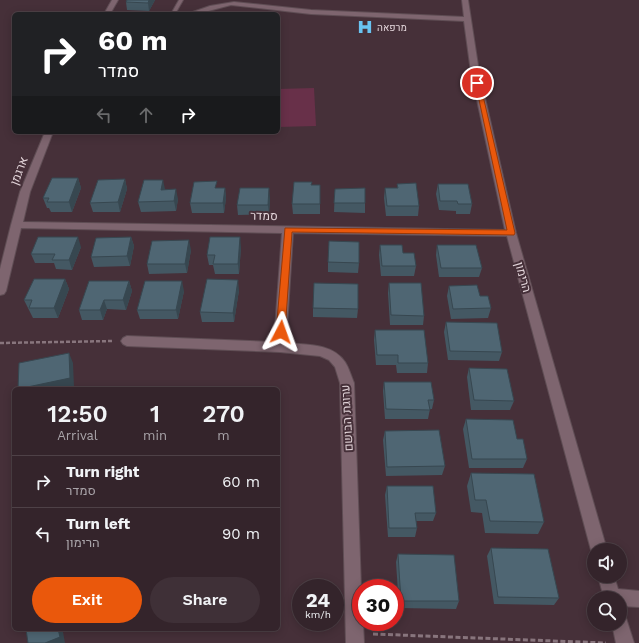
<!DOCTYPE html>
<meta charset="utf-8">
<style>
body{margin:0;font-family:"Work Sans",Heebo,sans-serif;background:#3f3037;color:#f1f3f6;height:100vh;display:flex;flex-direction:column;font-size:15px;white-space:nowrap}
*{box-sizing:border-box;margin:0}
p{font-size:13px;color:#a9a4a9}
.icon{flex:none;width:22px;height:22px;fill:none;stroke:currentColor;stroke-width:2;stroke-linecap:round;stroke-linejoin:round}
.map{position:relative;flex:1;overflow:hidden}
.side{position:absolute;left:12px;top:387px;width:268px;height:244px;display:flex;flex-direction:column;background:#34242b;border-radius:6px;box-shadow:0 2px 10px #0003,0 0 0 1px #4e4147}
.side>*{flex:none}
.top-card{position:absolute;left:12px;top:12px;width:268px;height:122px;border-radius:6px;box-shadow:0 2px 10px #0003,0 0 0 1px #4e4147;background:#202124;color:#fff;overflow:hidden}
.buttons{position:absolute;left:587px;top:543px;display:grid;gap:8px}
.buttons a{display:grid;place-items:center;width:40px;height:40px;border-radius:50%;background:#34242b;box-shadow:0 2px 10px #0003,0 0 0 1px #4e4147;font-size:20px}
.speed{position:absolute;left:292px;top:579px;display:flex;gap:8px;font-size:20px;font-weight:700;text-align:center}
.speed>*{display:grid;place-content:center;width:52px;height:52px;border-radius:50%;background:#34242b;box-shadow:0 2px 10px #0003,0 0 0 1px #4e4147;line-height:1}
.speed small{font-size:10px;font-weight:400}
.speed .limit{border:6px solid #d22;background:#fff;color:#111}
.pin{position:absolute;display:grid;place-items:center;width:34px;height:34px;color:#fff;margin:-17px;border:2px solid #fff;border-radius:50%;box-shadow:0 1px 4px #0007}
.me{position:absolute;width:44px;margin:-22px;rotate:4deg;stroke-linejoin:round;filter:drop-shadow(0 0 3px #0008)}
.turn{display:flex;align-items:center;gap:14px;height:84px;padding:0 20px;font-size:18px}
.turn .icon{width:52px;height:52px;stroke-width:2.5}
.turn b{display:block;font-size:28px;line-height:34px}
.lanes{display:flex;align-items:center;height:38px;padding:0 20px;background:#0003;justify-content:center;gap:20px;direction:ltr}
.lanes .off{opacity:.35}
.eta{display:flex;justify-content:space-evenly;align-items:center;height:68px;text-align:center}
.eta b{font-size:24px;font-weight:600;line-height:28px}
.button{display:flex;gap:8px;margin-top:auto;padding:8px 20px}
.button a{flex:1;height:46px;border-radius:24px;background:#ea580c;color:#fff;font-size:16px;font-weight:600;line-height:46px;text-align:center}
.button a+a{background:#3f3037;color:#f1f3f6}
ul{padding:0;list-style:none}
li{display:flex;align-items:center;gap:12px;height:52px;padding:0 20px;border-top:1px solid #4e4147}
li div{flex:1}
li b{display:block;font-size:15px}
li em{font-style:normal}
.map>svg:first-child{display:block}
.green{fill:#683049}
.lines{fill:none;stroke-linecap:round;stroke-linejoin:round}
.service-casing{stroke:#5f4d54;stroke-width:2}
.minor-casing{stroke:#5f4d54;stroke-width:2}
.path-far1{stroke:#88757d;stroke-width:2.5;stroke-dasharray:4 2;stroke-linecap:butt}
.path{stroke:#88757d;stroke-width:3;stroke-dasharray:5 2.5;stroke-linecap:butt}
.service{fill:#7e656f;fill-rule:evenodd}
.minor{fill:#7e656f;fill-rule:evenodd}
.wall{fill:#445863}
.shaded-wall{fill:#374750}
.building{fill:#4f6673;stroke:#374750}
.route{fill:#ea580c;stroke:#983908}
.labels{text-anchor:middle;stroke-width:4;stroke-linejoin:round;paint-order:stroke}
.far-poi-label{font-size:10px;fill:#e4d6db;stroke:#463039;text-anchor:start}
.street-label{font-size:12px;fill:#e4d6db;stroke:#463039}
</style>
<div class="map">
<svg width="639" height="643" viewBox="0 0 639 643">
<rect width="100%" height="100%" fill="#463039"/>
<polygon class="green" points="314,88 316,126 278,127 278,89"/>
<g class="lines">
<defs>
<polygon id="service" points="179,0 183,0 175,14 171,14"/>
<g id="minor">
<polygon points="112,0 118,0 110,14 104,14"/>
<path d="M462,0H468L479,72L516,233L607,550H594V556L591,550L507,236L293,233L286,343C307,345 332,343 345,362C349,368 351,376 354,383L361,588V622H363L364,643H346L340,383L335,367L329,360L320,356L280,352L127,346L123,344L121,341L123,338L127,336L274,342L282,233L21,228L6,291L4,294L0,295V269L11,225L20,192L45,132H53L30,192L23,222L505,230L471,72L464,21L311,14L231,5L197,14H187L210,6L234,2L311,10L464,17Z"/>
<polygon points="598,576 614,576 618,589 639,591 639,607 620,606 620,598 604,598"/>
<polygon points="620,616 626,618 634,643 616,643 612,624 620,624"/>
</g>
</defs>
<use href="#service" class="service-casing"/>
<use href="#minor" class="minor-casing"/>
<polyline class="path-far1" points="0,343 114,341"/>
<polyline class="path" points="373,634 606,643"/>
<use href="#service" class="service"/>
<use href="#minor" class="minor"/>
</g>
<g class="wall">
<polygon points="127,0 155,0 149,11 127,10 126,2"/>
<polygon points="106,132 159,132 159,133 106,134"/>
<polygon points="78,178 81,188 72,212 51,212 49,208 47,208 43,198"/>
<polygon points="125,179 127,189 120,212 93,212 90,203"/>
<polygon points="397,184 419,206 418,216 386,216 384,198 385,188 397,188"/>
<polygon points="438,184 472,204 470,214 456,214 456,211 439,210 436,194"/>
<polygon points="312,185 320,185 320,214 293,214 292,204"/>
<polygon points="217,188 225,188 226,198 224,213 192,213 190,203"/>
<polygon points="335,189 365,203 365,213 334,212"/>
<polygon points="165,190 178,199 176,211 141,212 138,202"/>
<polygon points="270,198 269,214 238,215 237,205"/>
<polygon points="131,237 134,246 130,266 94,267 91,257"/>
<polygon points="380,245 403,253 416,266 414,276 381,276 379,255"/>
<polygon points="437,245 482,268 479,277 439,277 436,255"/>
<polygon points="81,247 72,270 56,269 54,263 35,263 31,254"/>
<polygon points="241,247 239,274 215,274 213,265 209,265 207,255"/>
<polygon points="191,250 187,273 149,274 147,264"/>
<polygon points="328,262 359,263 358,273 328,272"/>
<polygon points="65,279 69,289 58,318 33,318 24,300"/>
<polygon points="129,281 132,291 126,310 107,309 103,320 82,320 79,310"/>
<polygon points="389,283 424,316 423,325 390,325 388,293"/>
<polygon points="449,286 480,296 491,308 488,318 451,319 447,296"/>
<polygon points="239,290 234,322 202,322 200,312"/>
<polygon points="184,291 178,319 140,319 137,310"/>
<polygon points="313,308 358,309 357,318 313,317"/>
<polygon points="446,322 502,352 499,361 448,360 444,332"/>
<polygon points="375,330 428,363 427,373 397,373 396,365 376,365 374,340"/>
<polygon points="469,368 514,401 510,410 471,410 467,377"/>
<polygon points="384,382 434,400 432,409 430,409 428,419 385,419 383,391"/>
<polygon points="466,419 517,439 527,459 523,468 469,468 463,429"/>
<polygon points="385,431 445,466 442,475 386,476 383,440"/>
<polygon points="471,473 544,522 538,534 485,533 482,513 471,512 467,486"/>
<polygon points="387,486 436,513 433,521 416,521 417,528 415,537 388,537 385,495"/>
<polygon points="491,548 559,598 554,605 494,604 487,556"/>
<polygon points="398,554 459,601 456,609 399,608 396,562"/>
</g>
<g class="shaded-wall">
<polygon points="149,0 155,0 149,11 148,3"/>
<polygon points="78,178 81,188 72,212 69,202"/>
<polygon points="125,179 127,189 120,212 118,202"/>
<polygon points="163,180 165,189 163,199 161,190"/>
<polygon points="225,188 226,198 224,213 223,203"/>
<polygon points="269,188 270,198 269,214 268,205"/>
<polygon points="176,189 178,199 176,211 174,201"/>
<polygon points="78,237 81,247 72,270 69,260"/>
<polygon points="131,237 134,246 130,266 127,256"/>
<polygon points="240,237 241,247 239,274 238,264"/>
<polygon points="189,240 191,250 187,273 185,264"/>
<polygon points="65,279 69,289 58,318 54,308"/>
<polygon points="238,280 239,290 234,322 233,313"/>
<polygon points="129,281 132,291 126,310 123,300"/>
<polygon points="182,281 184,291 178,319 176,310"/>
<polygon points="104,300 107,309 103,320 100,310"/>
<polygon points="69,353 73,363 74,387 65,389 18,389"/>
<polygon points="58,629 70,629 63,632 65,643 45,643"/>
</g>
<g class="building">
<polygon points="127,0 149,0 148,3 126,2"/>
<polygon points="146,13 149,14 115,14"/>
<polygon points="52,178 78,178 69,202 47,202 49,198 43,198"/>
<polygon points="125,179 118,202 90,203 98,180"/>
<polygon points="144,180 163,180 161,190 176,189 174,201 138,202"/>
<polygon points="217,181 215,188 225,188 223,203 190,203 194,182"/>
<polygon points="294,182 312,182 311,185 320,185 320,204 292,204"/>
<polygon points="416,183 419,206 387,206 385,188 398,188 397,184"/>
<polygon points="438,184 468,184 472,204 458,204 457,201 440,201"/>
<polygon points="240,188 269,188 268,205 237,205"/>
<polygon points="365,188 365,203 334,203 335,189"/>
<polygon points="38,237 78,237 69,260 52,260 55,254 31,254"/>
<polygon points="131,237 127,256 91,257 96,238"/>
<polygon points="210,237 240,237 238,264 213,264 215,255 207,255"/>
<polygon points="189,240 185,264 147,264 152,241"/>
<polygon points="329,241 359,242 359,263 328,262"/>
<polygon points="380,245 402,245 403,253 414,253 416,266 382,266"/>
<polygon points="437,245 476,245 482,268 441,268"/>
<polygon points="34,279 65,279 54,308 29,308 32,300 24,300"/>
<polygon points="207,279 238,280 233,313 200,312"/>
<polygon points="89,281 129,281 123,300 104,300 100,310 79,310"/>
<polygon points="145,281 182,281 176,310 137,310"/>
<polygon points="314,283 358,284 358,309 313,308"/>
<polygon points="389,283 421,283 424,316 391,315"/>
<polygon points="477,285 480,296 488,296 491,308 453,309 449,286"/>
<polygon points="446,322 497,323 502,352 450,351"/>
<polygon points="375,330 424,330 428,363 398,363 398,355 377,355"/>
<polygon points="69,353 70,378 18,389 19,363"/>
<polygon points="469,368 507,369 514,401 474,400"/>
<polygon points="384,382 431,382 434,400 428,400 430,410 386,409"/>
<polygon points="466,419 513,420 517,439 523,439 527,459 472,459"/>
<polygon points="439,430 445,466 387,467 385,431"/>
<polygon points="471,473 534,474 544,522 490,521 486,500 475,500"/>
<polygon points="387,486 433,486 436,513 415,513 417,528 389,528"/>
<polygon points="491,548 548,549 559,598 498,597"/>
<polygon points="398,554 454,555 459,601 401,601"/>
<polygon points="26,629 58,629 60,637 45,643 28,643"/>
</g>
<polygon class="route" points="475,81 480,83 515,233 514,235 292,232 285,332 281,335 278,334 276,332 285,228 507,230"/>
<defs>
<symbol id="hospital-bare" viewBox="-9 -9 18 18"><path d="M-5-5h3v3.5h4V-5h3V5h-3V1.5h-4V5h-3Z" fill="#69c3f1" stroke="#463039" stroke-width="2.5" paint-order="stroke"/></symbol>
</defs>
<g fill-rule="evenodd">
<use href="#hospital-bare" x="354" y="16" width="22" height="22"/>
</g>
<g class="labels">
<g class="far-poi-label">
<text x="377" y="31">מרפאה</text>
</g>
<g class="street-label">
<text transform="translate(19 171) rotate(-69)" y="4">ארגמן</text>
<text transform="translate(264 216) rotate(1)" y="4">סמדר</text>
<text transform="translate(523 277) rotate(74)" y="4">הרימון</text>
<text transform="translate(347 418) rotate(-93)" y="4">ערוגת הבושם</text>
</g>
</g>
</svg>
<div class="buttons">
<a><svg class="icon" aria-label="sound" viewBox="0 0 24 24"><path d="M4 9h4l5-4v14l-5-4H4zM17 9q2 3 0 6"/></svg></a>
<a><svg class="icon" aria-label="search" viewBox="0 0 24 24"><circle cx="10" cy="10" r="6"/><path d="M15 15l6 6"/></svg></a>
</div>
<div class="speed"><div>24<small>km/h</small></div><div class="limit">30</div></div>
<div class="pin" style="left:477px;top:83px;background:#d93025"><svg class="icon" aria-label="arrive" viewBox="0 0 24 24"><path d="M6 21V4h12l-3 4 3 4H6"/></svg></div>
<svg class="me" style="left:281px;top:332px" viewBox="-20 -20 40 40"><path d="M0-17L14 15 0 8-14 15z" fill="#ea580c" stroke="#fff" stroke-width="4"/></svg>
<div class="top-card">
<div class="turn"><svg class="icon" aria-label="right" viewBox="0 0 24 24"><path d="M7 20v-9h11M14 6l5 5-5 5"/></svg><div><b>60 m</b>סמדר</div></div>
<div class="lanes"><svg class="icon off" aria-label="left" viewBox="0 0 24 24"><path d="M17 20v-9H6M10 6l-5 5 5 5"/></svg><svg class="icon off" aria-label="ahead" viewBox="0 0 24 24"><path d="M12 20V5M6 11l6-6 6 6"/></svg><svg class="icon" aria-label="right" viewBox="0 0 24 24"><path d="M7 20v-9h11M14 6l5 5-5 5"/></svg></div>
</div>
<section class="side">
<div class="eta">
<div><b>12:50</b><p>Arrival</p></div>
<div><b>1</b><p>min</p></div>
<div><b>270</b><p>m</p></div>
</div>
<ul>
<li><svg class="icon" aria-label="right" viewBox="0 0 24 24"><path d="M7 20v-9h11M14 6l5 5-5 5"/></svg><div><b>Turn right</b><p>סמדר</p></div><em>60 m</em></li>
<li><svg class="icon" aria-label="left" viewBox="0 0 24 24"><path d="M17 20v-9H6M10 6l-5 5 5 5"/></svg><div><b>Turn left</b><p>הרימון</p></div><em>90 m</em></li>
</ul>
<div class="button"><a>Exit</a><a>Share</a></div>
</section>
</div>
